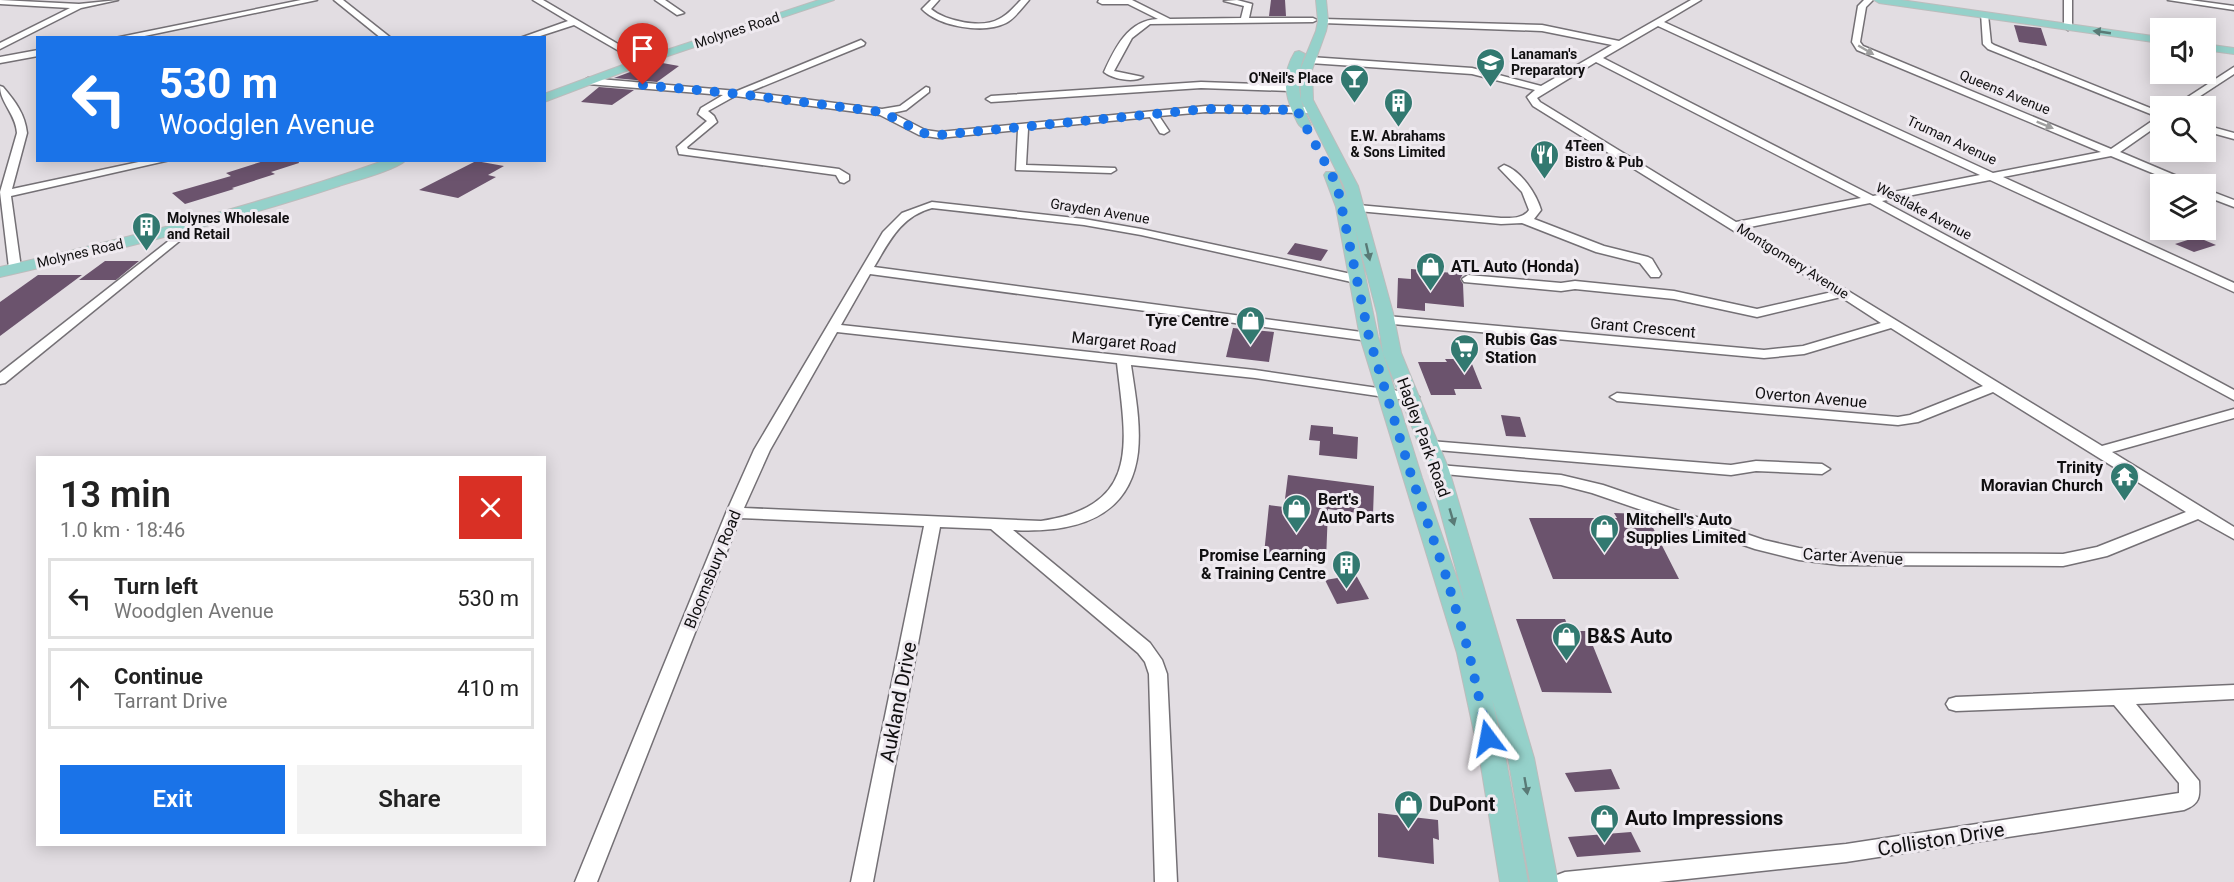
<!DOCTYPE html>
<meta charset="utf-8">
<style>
body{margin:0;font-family:Roboto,sans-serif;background:#f2f2f2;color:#222;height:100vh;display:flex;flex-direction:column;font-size:22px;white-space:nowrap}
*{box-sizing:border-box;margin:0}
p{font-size:20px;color:#767676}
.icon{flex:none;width:33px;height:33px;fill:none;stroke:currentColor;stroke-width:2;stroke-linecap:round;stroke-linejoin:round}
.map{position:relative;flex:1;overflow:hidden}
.panel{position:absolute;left:36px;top:456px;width:510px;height:390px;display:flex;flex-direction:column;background:#fff;border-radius:0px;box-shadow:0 3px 15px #0003}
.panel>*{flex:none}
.banner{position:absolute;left:36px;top:36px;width:510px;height:126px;border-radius:0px;box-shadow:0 3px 15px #0003;background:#1a73e8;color:#fff;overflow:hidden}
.fabs{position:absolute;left:2150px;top:18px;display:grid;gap:12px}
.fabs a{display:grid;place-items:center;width:66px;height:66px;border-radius:0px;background:#fff;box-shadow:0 3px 15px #0003;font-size:30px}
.pin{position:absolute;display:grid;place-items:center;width:51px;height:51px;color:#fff;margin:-62px -26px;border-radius:50% 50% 50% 0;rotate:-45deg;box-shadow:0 0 6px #0007}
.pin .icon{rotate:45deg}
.me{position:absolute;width:66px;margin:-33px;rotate:347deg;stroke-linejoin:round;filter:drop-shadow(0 0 4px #0008)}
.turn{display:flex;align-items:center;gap:21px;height:126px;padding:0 24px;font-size:27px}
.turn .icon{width:78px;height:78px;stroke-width:2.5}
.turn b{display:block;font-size:42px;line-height:51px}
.round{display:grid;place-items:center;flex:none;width:63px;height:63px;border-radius:0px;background:#f2f2f2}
.summary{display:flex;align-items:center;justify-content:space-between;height:102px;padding:0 24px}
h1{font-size:36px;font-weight:600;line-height:45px}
.cta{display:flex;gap:12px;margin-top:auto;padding:12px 24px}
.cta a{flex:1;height:69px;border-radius:0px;background:#1a73e8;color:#fff;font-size:24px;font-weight:600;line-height:69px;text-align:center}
.cta a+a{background:#f2f2f2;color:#222}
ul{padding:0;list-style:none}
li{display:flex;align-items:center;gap:18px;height:81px;margin:0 12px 9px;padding:0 12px;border:3px solid #e0e0e0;border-radius:0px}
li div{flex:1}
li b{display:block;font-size:22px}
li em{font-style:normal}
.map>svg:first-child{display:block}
.building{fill:#6b536d}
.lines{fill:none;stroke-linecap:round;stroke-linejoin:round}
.minor-casing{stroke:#747075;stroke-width:3}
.major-casing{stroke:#bcbcbc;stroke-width:2}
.minor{fill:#fff;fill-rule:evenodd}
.major{fill:#95d1ca;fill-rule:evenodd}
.oneway{fill:#597a76}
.oneway2{fill:#9f9f9f}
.route{stroke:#1a73e8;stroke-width:10;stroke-dasharray:0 18}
.labels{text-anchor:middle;stroke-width:6;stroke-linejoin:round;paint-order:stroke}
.far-street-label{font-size:14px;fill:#100f10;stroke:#efeaf0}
.far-poi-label{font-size:14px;font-weight:bold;fill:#100f10;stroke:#efeaf0;text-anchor:start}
.poi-label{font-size:16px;font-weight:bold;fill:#100f10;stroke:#efeaf0;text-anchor:start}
.street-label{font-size:16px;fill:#100f10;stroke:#efeaf0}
.near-poi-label{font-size:20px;font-weight:bold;fill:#100f10;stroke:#efeaf0;text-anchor:start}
.near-street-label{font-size:20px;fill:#100f10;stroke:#efeaf0}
</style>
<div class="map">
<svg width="2234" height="882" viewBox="0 0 2234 882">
<rect width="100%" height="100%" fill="#e2dde2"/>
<g class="building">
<polygon points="1271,0 1285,0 1286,16 1269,16"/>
<polygon points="2014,25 2041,28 2047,46 2019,42"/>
<polygon points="657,62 679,66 657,82 614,78"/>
<polygon points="599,87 634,90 612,105 581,102"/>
<polygon points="267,160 298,160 299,163 271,172 275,174 232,188 234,189 185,204 172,193 231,176 226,173"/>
<polygon points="476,161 504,166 488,175 496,177 458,198 419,190"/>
<polygon points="2197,237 2216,245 2194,252 2175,244"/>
<polygon points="1295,243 1328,250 1321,261 1287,254"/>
<polygon points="105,261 139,261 116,280 79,280"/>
<polygon points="1411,269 1463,274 1460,279 1463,284 1464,307 1425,303 1425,311 1397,308 1398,278 1411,279"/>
<polygon points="38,275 82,275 0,336 0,302"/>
<polygon points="1233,328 1274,332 1269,362 1226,357"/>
<polygon points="1445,359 1470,359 1482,389 1454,389 1456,395 1431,395 1418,362 1447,362"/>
<polygon points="1501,415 1520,417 1526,437 1506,436"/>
<polygon points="1311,425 1333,427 1333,434 1358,437 1357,459 1319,455 1320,441 1309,440"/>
<polygon points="1288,475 1374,486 1373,515 1328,509 1326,561 1264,554 1269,505 1284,507"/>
<polygon points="1614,513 1646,514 1679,579 1553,579 1529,518 1617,518"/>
<polygon points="1356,575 1369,599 1337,604 1325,580"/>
<polygon points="1516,619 1565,619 1570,631 1587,631 1612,693 1542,692"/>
<polygon points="1611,769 1620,789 1575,792 1565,773"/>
<polygon points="1378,813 1438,820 1439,840 1433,838 1434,864 1378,857"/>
<polygon points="1631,832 1641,852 1577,857 1568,837"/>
</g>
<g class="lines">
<defs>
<g id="minor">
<polygon points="0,0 79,4 118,0 81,8 0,49 0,43 70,8 0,4"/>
<polygon points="301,0 317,0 135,38 115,38"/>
<polygon points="334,0 343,0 391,38 381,38"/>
<polygon points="533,0 543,0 647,61 640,63 574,25 534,38 520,38 568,21"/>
<polygon points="655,0 665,0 684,13 677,15"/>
<path d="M931,0H939L931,9C945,21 982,29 999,19C1008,15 1014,7 1021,0H1029C1022,8 1015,18 1006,23C984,34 939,27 922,9Z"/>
<path d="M1099,0H1132L1170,19L1241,18L1244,6L1224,1L1237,0L1252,4L1249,18H1313L1317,20L1313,22L1150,24L1132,38L1114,71L1143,77C1133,83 1113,79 1104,72C1115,48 1128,20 1158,19L1128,4H1102L1098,2Z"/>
<path d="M1691,0H1701L1664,22L1993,173L2101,152L1857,50L1852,42L1858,6L1864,0H1873L1866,7L1860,42L1863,46L2111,149L2158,117L1988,49L1983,44L1981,13L1988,15L1991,43L1994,45L2160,112V124L2120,152L2191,182L2192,184H2179L2111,156L2003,177L2234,283V292L1990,180L1882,201L2234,390V400L1870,203L1745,228L2102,446L2234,409V418L2112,452L2234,527V539L2198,519L2107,556L2063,566L1840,565L1799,560L1755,549L1592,493L1561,485L1434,473L1431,470L1439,465L1561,475L1603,485L1764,540L1799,548L1840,553L2063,554L2097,547L2186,512L1993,392L1918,422L1898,425L1617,401L1610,397L1617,393L1898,417L1910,415L1983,386L1891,328L1804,354L1764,358L1382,323L1380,320L1387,316L1764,350L1803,346L1881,323L1841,297L1757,317L1674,299L1575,289L1561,291L1464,282L1462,279L1468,275L1561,283L1575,281L1674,291L1757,309L1832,292L1533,106L1527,97L1535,90L1472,74L1310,63L1306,60L1310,57L1472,68L1541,86L1612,45L1542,31L1323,23L1319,21L1323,19L1542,25L1619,41ZM1658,26L1980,175L1873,196L1603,58ZM1596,62L1861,198L1736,222L1540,102L1537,98Z"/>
<polygon points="2064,0 2072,0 2072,27 2068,30 2064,27"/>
<polygon points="2168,0 2190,0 2234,6 2234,10"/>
<polygon points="861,40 865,43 864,45 749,92 882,109 900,106 926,87 929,88 929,92 906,110 892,113 925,130 939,132 1206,106 1311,107 1316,110 1311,113 1206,112 1159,116 1169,131 1164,134 1160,133 1150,117 1028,129 1026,165 1115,168 1116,170 1111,173 1016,170 1018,130 939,138 919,135 880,115 735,96 708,111 714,116 717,122 687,147 688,149 839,169 849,175 849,180 844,183 840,182 836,175 679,154 677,147 707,121 698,114 701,108 723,95 588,84 583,81 588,78 737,91"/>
<polygon points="38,50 38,56 0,63 0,57"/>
<polygon points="2234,67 2234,74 2185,106 2174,106"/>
<polygon points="1201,82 1290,85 1295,88 1290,91 1201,88 991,102 986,99 991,96"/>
<path d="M0,86L3,87C15,101 25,114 27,133L12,189L148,160H170L11,196L21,268L15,272L9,268L0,192L17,133C16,114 0,103 0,86Z"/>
<polygon points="2205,125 2234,133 2234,139 2205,131"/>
<path d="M1504,165C1521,171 1536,193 1541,210L1534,219L1604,246L1648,257L1652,259L1661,274L1659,277H1651L1640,263L1596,252L1522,223L1501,224L1358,211L1352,208L1358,205L1501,218C1511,218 1523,219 1529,210L1522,192L1499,168Z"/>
<polygon points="2205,189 2234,200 2234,207 2205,196"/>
<path d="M932,202L1084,219L1141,229L1356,275L1362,279L1356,283L1141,235L1084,225L932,208C901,216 889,242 874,267L1369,333L1376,337L1369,341L870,274L841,325L1255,370L1412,393L1419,397L1412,401L1255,378L1131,365C1135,393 1141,423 1138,452C1130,521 1071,533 1013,530L1150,643L1162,660L1167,674L1177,882H1155L1149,674L1145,662L1138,653L991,529L940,527L873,882H851L924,526L740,518L597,882H575L726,513L754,450L883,232L902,213ZM837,332L1117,363C1126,443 1142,506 1041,521L744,508L770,450Z"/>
<polygon points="189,225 195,228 193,230 5,383 0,384 0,373"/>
<polygon points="1430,441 1731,465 1756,461 1822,464 1830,469 1822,474 1756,471 1731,475 1425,449 1422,446"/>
<path d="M2234,685V699L2136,704L2199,781C2200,797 2200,804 2184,810L1846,862L1659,882H1554L1557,875L1565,872L1846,844L2179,793V783L2114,705L1956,711L1949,709L1946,704L1949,699L1956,697Z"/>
</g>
<g id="major">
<polygon points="819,0 834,0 647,63 544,102 544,94 639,59"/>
<path d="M1316,0H1326L1328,21L1326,31L1312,70L1313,100L1358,186L1393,313L1401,353L1449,470L1534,758L1558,882H1530L1508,758L1492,699L1506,760L1528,882H1500L1480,760L1457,653L1360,337L1336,207L1324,175L1326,172H1336L1347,199L1344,186L1301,100L1300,70L1316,31L1318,21ZM1355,228L1377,313L1383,353L1429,470L1465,602L1422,478L1378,337Z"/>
<polygon points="1874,0 1901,0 2160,37 2160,43 1879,3"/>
<polygon points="2205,44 2234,48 2234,54 2205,50"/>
<path d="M1299,51L1305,54C1294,81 1299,100 1311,125L1305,129C1298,127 1297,121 1294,115C1284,93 1282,73 1295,52Z"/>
<path d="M386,160H406C396,170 354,181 339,186C227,223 114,251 0,277V267C130,238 259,205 386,160Z"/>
</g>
</defs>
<use href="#minor" class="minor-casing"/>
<use href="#major" class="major-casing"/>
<use href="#minor" class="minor"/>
<use href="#major" class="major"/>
</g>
<defs><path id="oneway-solid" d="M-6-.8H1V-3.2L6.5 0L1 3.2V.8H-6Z" transform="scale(1.5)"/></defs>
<g class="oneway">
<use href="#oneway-solid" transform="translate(2102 32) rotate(-172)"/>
<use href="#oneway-solid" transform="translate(1368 252) rotate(77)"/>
<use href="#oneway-solid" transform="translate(1452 517) rotate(74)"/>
<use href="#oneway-solid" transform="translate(1526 786) rotate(80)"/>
</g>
<g class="oneway2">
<use href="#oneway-solid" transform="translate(1866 50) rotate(30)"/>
<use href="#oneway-solid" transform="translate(2045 125) rotate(22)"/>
</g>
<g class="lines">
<polyline class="route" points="643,85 739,94 882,112 923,133 939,135 1206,109 1297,110 1337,185 1369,337 1412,478 1445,573 1469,653 1488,738"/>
</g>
<defs>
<symbol id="school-pin" viewBox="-11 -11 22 30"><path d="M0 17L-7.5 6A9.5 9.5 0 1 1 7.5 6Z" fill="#327970" stroke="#efeaf0"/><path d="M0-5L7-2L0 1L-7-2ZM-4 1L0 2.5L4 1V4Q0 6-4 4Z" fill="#fff"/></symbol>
<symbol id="bar-pin" viewBox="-11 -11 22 30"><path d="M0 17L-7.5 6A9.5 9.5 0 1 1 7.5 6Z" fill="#327970" stroke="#efeaf0"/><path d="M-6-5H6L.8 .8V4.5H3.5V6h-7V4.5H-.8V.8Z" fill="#fff"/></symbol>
<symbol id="building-pin" viewBox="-11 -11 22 30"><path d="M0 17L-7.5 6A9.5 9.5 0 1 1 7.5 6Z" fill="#327970" stroke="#efeaf0"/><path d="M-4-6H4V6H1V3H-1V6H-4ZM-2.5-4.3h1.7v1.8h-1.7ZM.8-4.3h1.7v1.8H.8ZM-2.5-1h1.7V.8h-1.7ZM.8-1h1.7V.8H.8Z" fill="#fff"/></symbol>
<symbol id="restaurant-pin" viewBox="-11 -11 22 30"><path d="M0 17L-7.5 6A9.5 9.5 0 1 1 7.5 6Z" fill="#327970" stroke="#efeaf0"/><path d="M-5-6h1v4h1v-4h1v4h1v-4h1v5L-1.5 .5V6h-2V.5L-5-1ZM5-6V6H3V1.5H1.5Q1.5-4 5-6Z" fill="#fff"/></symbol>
<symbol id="shop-pin" viewBox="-11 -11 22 30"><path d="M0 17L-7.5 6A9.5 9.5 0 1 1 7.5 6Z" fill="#327970" stroke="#efeaf0"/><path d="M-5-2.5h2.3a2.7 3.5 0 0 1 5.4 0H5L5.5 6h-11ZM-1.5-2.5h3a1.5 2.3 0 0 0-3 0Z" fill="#fff"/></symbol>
<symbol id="supermarket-pin" viewBox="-11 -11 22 30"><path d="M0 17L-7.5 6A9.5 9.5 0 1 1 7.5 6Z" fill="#327970" stroke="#efeaf0"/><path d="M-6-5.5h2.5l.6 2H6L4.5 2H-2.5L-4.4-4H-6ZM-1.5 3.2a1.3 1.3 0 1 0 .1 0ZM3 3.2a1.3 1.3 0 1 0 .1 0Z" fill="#fff"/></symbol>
<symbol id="temple-pin" viewBox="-11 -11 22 30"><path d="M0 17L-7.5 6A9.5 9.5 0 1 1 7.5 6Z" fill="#327970" stroke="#efeaf0"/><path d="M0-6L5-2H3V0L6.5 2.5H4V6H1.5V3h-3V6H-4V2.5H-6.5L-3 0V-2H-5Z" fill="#fff"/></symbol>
</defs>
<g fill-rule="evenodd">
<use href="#school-pin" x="1474" y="46" width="33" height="45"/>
<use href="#bar-pin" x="1338" y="62" width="33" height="45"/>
<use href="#building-pin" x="1382" y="86" width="33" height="45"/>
<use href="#restaurant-pin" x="1528" y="138" width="33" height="45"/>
<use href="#building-pin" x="130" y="210" width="33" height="45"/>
<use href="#shop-pin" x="1414" y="250" width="33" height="45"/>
<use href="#shop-pin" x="1234" y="304" width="33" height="45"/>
<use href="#supermarket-pin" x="1448" y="332" width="33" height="45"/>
<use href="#temple-pin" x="2108" y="460" width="33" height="45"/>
<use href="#shop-pin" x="1280" y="492" width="33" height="45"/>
<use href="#shop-pin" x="1588" y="512" width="33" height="45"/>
<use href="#building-pin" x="1330" y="548" width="33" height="45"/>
<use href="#shop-pin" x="1550" y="620" width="33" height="45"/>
<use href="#shop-pin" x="1392" y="788" width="33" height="45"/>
<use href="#shop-pin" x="1588" y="802" width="33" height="45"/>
</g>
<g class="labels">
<g class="far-street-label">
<text transform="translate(737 30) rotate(-18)" y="5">Molynes Road</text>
<text transform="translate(2005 92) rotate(22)" y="5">Queens Avenue</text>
<text transform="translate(1952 140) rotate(25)" y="5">Truman Avenue</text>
<text transform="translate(1100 211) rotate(9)" y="5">Grayden Avenue</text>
<text transform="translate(1924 211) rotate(28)" y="5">Westlake Avenue</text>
<text transform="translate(80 253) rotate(-13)" y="5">Molynes Road</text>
<text transform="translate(1793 261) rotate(32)" y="5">Montgomery Avenue</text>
</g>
<g class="far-poi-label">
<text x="1511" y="59">Lanaman's<tspan x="1511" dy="16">Preparatory</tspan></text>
<text x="1333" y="83" text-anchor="end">O'Neil's Place</text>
<text x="1398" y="141" text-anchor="middle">E.W. Abrahams<tspan x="1398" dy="16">&amp; Sons Limited</tspan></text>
<text x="1565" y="151">4Teen<tspan x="1565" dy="16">Bistro &amp; Pub</tspan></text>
<text x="167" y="223">Molynes Wholesale<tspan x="167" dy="16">and Retail</tspan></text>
</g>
<g class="poi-label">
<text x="1451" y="272">ATL Auto (Honda)</text>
<text x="1229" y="326" text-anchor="end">Tyre Centre</text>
<text x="1485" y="345">Rubis Gas<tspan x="1485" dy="18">Station</tspan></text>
<text x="2103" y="473" text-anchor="end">Trinity<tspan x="2103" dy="18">Moravian Church</tspan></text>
<text x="1318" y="505">Bert's<tspan x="1318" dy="18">Auto Parts</tspan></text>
<text x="1626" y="525">Mitchell's Auto<tspan x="1626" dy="18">Supplies Limited</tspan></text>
<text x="1326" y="561" text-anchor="end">Promise Learning<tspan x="1326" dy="18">&amp; Training Centre</tspan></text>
</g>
<g class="street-label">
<text transform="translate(1643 327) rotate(5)" y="6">Grant Crescent</text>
<text transform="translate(1124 342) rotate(6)" y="6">Margaret Road</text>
<text transform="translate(1811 397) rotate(5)" y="6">Overton Avenue</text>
<text transform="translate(1424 437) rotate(70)" y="6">Hagley Park Road</text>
<text transform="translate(1853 556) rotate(3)" y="6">Carter Avenue</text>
<text transform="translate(712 569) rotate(-68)" y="6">Bloomsbury Road</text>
</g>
<g class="near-poi-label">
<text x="1587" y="643">B&amp;S Auto</text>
<text x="1429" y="811">DuPont</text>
<text x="1625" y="825">Auto Impressions</text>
</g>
<g class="near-street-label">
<text transform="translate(898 702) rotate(-79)" y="7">Aukland Drive</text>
<text transform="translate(1941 839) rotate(-9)" y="7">Colliston Drive</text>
</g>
</g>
</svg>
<div class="fabs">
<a><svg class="icon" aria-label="sound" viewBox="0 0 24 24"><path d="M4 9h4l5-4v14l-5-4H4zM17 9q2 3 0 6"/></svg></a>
<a><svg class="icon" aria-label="search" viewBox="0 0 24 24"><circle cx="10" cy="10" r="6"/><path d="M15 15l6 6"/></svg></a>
<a><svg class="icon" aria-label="layers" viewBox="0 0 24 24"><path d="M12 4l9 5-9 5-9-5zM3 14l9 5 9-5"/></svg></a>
</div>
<div class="pin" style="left:643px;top:85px;background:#d93025"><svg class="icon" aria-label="arrive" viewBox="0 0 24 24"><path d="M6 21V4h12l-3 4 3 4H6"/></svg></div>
<svg class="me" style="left:1488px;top:738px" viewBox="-20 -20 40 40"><path d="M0-17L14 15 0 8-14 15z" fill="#1a73e8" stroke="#fff" stroke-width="4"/></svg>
<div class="banner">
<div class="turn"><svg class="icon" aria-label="left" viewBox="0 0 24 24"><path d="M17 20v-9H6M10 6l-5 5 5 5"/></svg><div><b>530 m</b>Woodglen Avenue</div></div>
</div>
<section class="panel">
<div class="summary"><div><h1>13 min</h1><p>1.0 km · 18:46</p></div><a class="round" style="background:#d93025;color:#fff"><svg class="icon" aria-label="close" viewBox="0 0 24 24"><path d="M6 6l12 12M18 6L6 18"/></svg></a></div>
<ul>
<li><svg class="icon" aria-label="left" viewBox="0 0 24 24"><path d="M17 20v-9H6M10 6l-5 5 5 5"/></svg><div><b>Turn left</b><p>Woodglen Avenue</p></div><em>530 m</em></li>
<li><svg class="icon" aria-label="ahead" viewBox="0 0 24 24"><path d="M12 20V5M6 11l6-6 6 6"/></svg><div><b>Continue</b><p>Tarrant Drive</p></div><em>410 m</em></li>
</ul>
<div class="cta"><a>Exit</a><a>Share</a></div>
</section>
</div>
